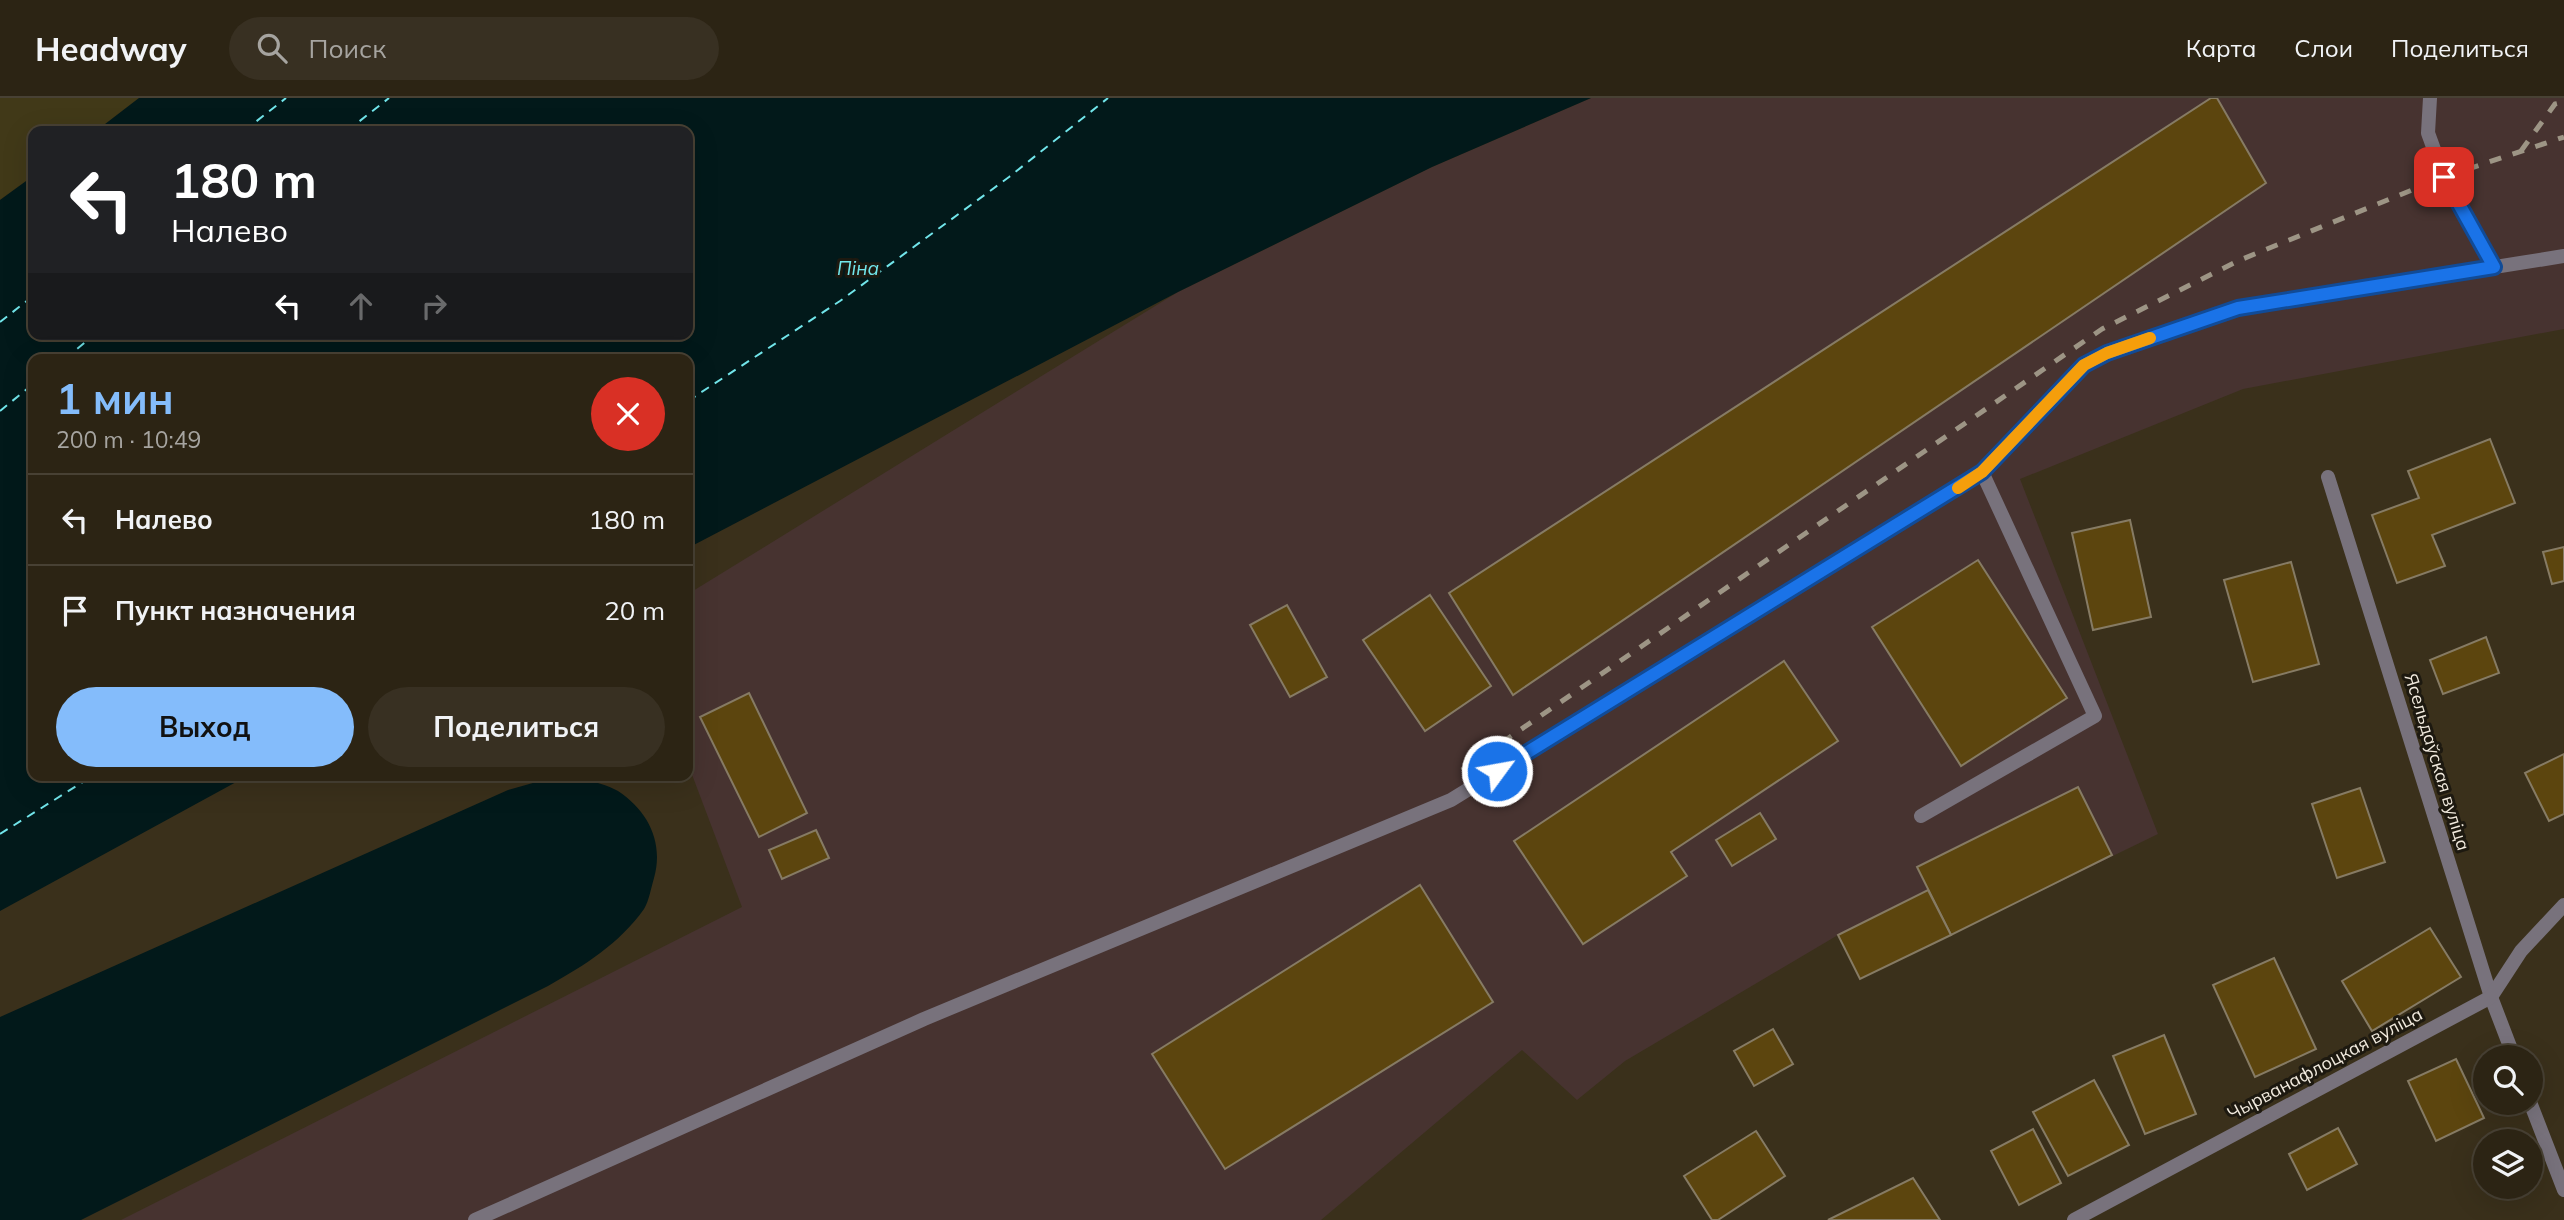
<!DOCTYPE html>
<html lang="ru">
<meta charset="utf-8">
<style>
body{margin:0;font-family:Mulish,sans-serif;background:#383022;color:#f1f3f6;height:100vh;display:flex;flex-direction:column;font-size:26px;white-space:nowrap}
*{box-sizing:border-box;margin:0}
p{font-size:23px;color:#a6a4a0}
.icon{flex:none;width:38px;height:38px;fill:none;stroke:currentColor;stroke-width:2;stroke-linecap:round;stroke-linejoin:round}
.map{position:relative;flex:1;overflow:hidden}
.sheet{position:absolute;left:28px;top:256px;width:665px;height:427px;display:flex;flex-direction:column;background:#2c2414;border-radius:14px;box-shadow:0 7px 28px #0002,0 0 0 2px #484134}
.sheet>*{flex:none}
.top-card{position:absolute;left:28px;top:28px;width:665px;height:214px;border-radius:14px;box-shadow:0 7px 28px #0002,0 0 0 2px #484134;background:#202124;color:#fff;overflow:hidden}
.controls{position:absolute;left:2473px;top:947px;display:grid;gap:14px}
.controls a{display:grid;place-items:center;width:70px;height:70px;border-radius:50%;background:#2c2414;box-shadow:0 7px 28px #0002,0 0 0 2px #484134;font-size:35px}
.pin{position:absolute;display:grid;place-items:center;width:60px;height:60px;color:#fff;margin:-30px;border-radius:14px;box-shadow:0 4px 10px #0006}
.me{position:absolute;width:77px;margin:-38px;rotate:58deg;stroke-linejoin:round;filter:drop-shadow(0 0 5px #0008)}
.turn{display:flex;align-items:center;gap:24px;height:147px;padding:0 28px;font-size:32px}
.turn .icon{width:91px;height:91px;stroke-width:2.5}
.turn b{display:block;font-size:49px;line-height:60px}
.lanes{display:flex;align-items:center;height:66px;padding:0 28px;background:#0003;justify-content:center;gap:35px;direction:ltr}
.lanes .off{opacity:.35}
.round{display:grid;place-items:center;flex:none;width:74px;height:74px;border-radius:37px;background:#383022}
.headline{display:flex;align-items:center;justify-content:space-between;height:119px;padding:0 28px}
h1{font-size:42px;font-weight:700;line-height:52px;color:#84bcfb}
.cta{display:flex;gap:14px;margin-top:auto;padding:14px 28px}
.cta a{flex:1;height:80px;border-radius:42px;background:#84bcfb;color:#111;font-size:28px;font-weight:700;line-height:80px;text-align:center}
.cta a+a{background:#383022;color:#f1f3f6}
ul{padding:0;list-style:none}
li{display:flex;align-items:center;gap:21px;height:91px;padding:0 28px;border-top:2px solid #484134}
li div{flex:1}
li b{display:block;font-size:26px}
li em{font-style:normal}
header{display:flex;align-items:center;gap:42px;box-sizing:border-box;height:98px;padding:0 35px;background:#2c2414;border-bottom:2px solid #484134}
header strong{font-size:33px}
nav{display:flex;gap:38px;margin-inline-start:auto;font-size:24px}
.search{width:490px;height:63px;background:#383022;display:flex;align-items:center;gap:18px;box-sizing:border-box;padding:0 24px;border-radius:38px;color:#a6a4a0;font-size:26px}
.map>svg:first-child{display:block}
.industrial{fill:#473330}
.sand{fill:#413918}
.water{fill:#02191a}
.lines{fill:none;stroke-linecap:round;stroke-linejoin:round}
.ferry{stroke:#71e5ea;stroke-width:2;stroke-dasharray:9 7;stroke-linecap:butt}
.building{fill:#5c450e;stroke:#867b64;stroke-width:2}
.lane{stroke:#78727c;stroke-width:14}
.street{stroke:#78727c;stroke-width:14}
.rail{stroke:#9d9585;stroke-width:5;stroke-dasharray:12 12;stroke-linecap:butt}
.route-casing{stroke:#114b97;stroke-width:18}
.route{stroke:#1a73e8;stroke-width:12}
.slow{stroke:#f59e0b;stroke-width:12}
.labels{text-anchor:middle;stroke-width:6;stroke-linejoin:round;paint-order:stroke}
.street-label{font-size:18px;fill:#f2ebdf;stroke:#1d1910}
.water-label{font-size:19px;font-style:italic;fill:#71e5ea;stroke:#1d1910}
</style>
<header>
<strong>Headway</strong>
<div class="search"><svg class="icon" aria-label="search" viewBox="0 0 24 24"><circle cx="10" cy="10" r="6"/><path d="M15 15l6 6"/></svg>Поиск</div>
<nav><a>Карта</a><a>Слои</a><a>Поделиться</a></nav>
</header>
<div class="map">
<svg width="2564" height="1122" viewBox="0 0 2564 1122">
<rect width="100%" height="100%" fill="#3a301b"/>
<polygon class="industrial" points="1591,0 2564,0 2564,231 2243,291 2020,381 2158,736 1860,881 1838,837 1625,963 1577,1002 1522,952 1321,1122 121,1122 742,809 688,666 688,496 1178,194 1432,69"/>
<polygon class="sand" points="0,0 139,0 96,33 33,33 33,78 0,102"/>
<g class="water">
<polygon points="139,0 1591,0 1432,69 1178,194 688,450 688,261 33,261 33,677 249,677 0,813 0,102 33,78 33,236 688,236 688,33 96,33"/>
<path d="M582,680C593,684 608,687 618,693C648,713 664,744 654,780C651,790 649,803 644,811C619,846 585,867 548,888L81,1122H0V919L508,692L547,681Z"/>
</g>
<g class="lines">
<g class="ferry">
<polyline points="244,33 286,0"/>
<polyline points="347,33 389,0"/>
<polyline points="0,224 33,198"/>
<polyline points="65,261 95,236"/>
<polyline points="688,303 840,203 1009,79 1108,0"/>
<polyline points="0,313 33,286"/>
<polyline points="0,736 94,677"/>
</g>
</g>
<g class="building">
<polygon points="2211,0 2217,0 2266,85 1513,597 1449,495"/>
<polygon points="2490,341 2515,405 2432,437 2445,468 2397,485 2372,417 2419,400 2408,373"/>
<polygon points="2130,422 2151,519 2093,532 2072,435"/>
<polygon points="2564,449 2564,483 2552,486 2543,454"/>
<polygon points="1978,462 2067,600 1961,668 1872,529"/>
<polygon points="2291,464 2319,566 2253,584 2224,482"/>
<polygon points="1430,497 1491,588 1425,633 1363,542"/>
<polygon points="1287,507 1327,579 1290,599 1250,527"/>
<polygon points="2486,539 2499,575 2443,596 2430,562"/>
<polygon points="1784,563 1838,643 1671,754 1687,778 1583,846 1514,743"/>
<polygon points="749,595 807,715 759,739 700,619"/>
<polygon points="2564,656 2564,716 2549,723 2525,675"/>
<polygon points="2078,689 2112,757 1951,837 1917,769"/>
<polygon points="2360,690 2385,764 2337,780 2312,706"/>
<polygon points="1760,715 1776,741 1732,768 1716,742"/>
<polygon points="816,732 829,760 782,781 769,752"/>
<polygon points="1420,787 1493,904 1225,1071 1152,956"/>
<polygon points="1928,792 1951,837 1860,881 1838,837"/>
<polygon points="2430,830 2461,879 2372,933 2342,883"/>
<polygon points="2274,860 2316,951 2255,979 2213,887"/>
<polygon points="1773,931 1793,966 1754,988 1734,953"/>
<polygon points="2164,937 2196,1016 2145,1036 2113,958"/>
<polygon points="2456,961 2484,1020 2436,1043 2408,983"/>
<polygon points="2094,982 2129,1047 2068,1078 2033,1014"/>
<polygon points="2338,1030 2357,1066 2307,1092 2289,1056"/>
<polygon points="2033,1031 2061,1085 2019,1107 1991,1053"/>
<polygon points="1756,1033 1785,1078 1718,1122 1712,1122 1684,1078"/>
<polygon points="1913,1080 1940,1122 1828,1122"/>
</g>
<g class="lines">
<g class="lane">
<polyline points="2430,0 2428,35 2444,79 2494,169"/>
<polyline points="1921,718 2095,618 1982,374"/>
<polyline points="475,1122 924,921 1451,702 1982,374 2084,267 2107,255 2238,210 2564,158"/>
</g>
<g class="street">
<polyline points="2328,379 2491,899 2514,959"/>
<polyline points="2530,1004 2564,1092"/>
<polyline points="2074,1122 2491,899 2521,853 2564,807"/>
</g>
<g class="rail">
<polyline points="2521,53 2555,6 2564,4"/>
<polyline points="1462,672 2102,231 2240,162 2444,79 2564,39"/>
</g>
</g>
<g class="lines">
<defs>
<polyline id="route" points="1497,673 1982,374 2084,267 2107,255 2238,210 2494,169 2444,79"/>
</defs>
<use href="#route" class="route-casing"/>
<use href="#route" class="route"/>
<polyline class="slow" points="1958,390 1982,374 2084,267 2107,255 2150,240"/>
</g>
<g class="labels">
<g class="street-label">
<text transform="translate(2437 664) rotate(73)" y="6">Ясельдаўская вуліца</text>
<text transform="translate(2325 966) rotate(-28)" y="6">Чырванафлоцкая вуліца</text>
</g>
<g class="water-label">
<text x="858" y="177">Піна</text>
</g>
</g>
</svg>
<div class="controls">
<a><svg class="icon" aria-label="search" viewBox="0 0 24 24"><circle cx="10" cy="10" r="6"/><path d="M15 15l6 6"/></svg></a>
<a><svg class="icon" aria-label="layers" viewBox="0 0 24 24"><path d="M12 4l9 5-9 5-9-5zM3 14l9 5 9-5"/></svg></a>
</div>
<div class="pin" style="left:2444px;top:79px;background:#d93025"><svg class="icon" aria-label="arrive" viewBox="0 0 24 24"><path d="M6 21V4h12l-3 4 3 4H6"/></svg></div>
<svg class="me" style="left:1497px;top:673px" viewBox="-20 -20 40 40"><circle r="17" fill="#1a73e8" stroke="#fff" stroke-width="3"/><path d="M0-11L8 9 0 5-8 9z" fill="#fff"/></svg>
<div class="top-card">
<div class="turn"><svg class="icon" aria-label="left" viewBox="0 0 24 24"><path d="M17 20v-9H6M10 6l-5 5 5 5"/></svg><div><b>180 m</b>Налево</div></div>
<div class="lanes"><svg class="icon" aria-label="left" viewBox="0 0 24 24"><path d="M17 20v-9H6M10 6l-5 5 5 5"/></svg><svg class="icon off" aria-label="ahead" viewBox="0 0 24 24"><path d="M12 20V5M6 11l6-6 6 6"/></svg><svg class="icon off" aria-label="right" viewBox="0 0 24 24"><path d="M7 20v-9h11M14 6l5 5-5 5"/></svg></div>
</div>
<section class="sheet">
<div class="headline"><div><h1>1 мин</h1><p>200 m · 10:49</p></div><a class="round" style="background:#d93025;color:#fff"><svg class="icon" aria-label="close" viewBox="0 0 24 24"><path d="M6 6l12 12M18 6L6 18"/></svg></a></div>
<ul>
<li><svg class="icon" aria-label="left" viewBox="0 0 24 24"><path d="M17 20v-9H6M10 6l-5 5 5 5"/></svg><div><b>Налево</b></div><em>180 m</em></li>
<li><svg class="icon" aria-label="arrive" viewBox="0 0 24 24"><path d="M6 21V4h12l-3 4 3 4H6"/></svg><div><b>Пункт назначения</b></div><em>20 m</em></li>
</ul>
<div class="cta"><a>Выход</a><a>Поделиться</a></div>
</section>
</div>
